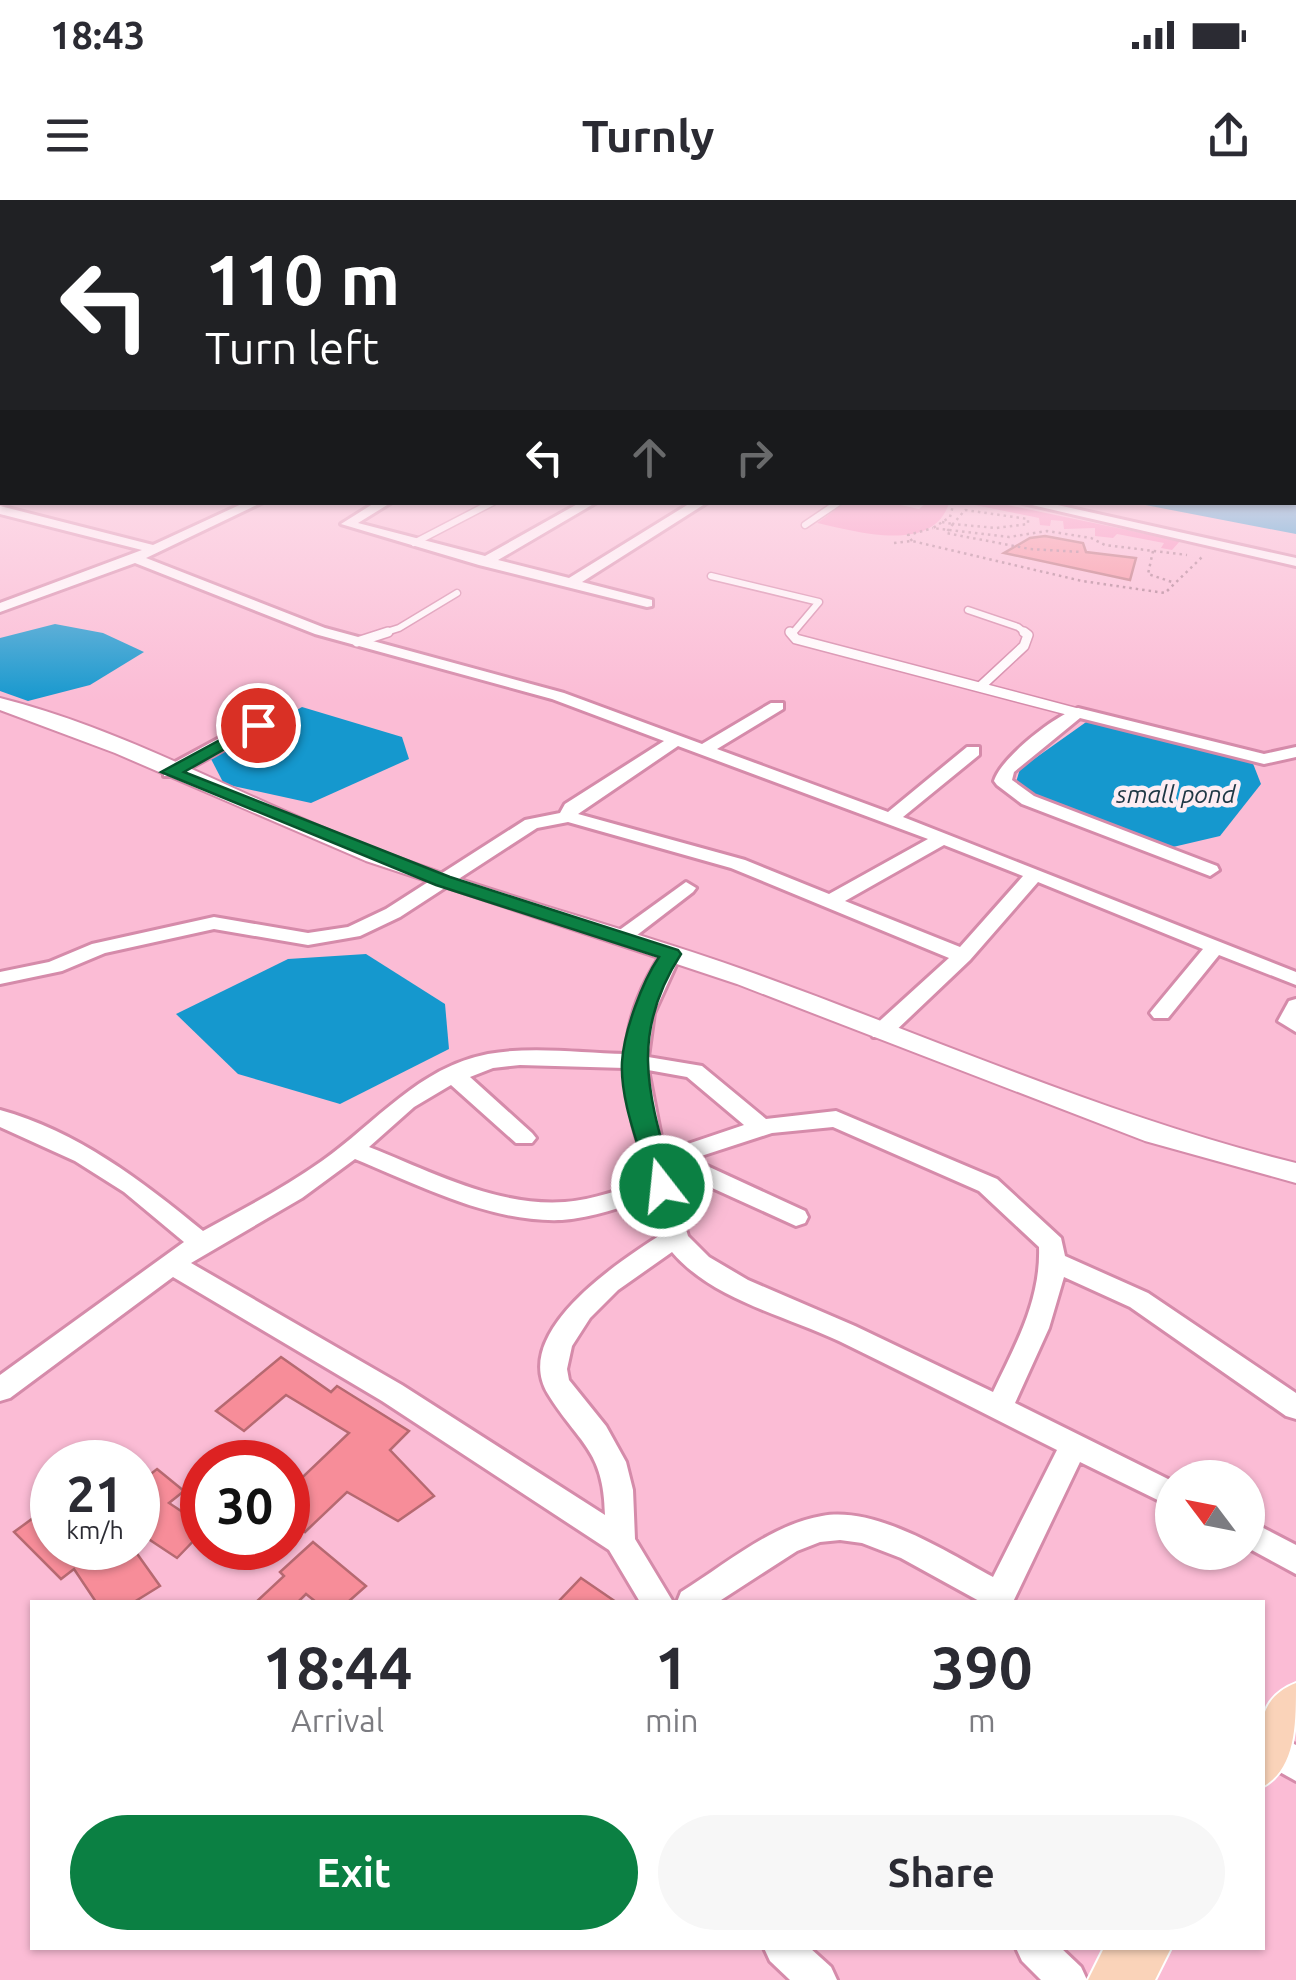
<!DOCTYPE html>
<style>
body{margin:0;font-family:Ubuntu,sans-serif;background:#f7f7f7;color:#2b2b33;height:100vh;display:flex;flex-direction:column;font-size:38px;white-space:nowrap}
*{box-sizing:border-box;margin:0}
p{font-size:32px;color:#7c7c81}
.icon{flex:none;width:55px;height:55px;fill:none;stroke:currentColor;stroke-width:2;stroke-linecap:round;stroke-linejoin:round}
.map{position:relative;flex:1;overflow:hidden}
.side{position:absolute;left:30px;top:1400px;width:1235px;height:350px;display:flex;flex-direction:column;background:#fff;border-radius:0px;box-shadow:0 2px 8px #0004}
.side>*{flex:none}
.banner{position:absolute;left:0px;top:0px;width:1298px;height:305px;box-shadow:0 2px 8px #0004;background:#202124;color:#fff;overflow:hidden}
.needle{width:65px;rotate:302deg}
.tools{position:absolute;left:1155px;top:1260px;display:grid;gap:20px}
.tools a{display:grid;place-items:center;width:110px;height:110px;border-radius:50%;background:#fff;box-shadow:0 2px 8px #0004;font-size:50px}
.speed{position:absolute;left:30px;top:1240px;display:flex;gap:20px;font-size:50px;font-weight:700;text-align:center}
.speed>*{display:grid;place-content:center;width:130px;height:130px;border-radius:50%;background:#fff;box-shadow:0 2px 8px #0004;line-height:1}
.speed small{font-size:25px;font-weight:400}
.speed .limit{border:15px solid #d22;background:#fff;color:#111}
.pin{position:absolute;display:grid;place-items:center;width:85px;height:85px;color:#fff;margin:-42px;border:5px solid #fff;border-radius:50%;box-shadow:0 2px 10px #0007}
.me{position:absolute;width:110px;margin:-55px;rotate:344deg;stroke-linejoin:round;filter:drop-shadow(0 0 8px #0008)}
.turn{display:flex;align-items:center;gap:35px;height:210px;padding:0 40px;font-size:45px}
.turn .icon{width:130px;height:130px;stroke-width:2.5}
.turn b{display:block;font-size:70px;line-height:85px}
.lanes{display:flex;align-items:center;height:95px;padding:0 40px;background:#0003;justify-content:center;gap:50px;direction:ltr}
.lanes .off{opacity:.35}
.eta{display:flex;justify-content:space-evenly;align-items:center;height:170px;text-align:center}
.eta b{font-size:60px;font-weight:700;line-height:70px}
.cta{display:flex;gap:20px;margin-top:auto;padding:20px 40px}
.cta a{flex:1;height:115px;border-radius:60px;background:#0b8043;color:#fff;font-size:40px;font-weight:700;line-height:115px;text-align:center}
.cta a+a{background:#f7f7f7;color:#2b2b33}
.status{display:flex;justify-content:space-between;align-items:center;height:70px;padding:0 50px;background:#fff;direction:ltr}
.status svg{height:28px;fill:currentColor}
header{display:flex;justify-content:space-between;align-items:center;height:130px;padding:0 40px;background:#fff;font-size:45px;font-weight:700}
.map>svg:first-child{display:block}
.green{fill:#f888b9}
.water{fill:#1598ce}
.building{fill:#f78d99;stroke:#b66971;stroke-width:2.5}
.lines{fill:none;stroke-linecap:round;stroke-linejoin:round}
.service-far1-casing{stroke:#d58baa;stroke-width:9}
.service-casing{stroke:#d58baa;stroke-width:12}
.minor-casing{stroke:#d58baa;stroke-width:6}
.tertiary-casing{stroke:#d58baa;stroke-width:4}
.primary-casing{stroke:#fff;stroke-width:4}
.path{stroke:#a47487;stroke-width:2.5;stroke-dasharray:2.5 4;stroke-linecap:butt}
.service-far1{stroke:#fff;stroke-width:6}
.service{stroke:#fff;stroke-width:9}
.minor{fill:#fff;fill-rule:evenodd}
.tertiary{fill:#fff;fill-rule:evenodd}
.primary{fill:#fad3b9;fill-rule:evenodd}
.route{fill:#0b8043;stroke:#07532c;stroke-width:2.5}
.labels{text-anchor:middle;stroke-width:9;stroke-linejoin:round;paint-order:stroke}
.far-water-label{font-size:25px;font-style:italic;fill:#1e3744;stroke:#fdedf3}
</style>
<div class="status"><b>18:43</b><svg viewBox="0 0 49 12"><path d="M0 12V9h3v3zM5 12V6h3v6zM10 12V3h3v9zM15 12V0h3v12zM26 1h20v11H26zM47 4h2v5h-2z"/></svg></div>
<header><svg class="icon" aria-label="menu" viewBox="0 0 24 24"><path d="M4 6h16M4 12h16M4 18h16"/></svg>Turnly<svg class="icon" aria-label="share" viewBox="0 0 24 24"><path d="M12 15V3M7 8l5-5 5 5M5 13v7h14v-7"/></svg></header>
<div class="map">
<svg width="1296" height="1780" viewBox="0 0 1296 1780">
<rect width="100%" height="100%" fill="#fbbcd5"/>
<g class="green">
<path d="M846,302L891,303L919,309L926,303H949C933,355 855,331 817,323Z"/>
<polygon points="965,303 998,303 1180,341 1172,350 1161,348 1164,343 1117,334 1113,338 1095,336 1095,328 1064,329 1063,321 1051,320 1050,326 1040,325 1039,318"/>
</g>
<g class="water">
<polygon points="1296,253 1296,334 1135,303 1295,302"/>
<polygon points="55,424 103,433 144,452 90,485 28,501 0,491 0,438"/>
<polygon points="302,507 402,537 409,559 311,603 224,584 211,559"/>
<polygon points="1089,520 1252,561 1261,584 1220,636 1173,647 1032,596 1016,582 1020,569"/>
<polygon points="366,754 445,804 449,849 340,904 238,874 176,814 288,759"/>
</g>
<g class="building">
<polygon points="1045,336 1083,343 1086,352 1136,358 1130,380 1004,353 1030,338"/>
<polygon points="281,1157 331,1192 337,1186 409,1231 390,1250 434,1296 398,1321 347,1292 305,1332 288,1319 288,1291 349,1233 286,1195 244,1231 216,1211"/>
<polygon points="157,1269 184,1291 169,1303 202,1325 202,1332 177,1358 141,1334 155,1321 138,1306 138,1284"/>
<polygon points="40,1313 52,1325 52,1348 75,1348 93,1365 121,1348 133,1348 160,1386 134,1402 96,1402 74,1369 61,1379 14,1332"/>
<polygon points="313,1342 366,1386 348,1402 316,1402 306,1394 298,1402 256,1402 284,1376 280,1372"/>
<polygon points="581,1378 616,1402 558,1402"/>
</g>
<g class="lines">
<defs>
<g id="service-far1">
<polyline points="805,325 839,302"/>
<polyline points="414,343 493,302"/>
<polyline points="711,376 819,402 792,434"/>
<polyline points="968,410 1018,427 1027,434"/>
<polyline points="380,434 399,428 457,393"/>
</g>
<g id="service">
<polyline points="790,432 796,439 1078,513"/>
<polyline points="357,442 388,432"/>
<polyline points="981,486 1024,446 1028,435 1024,432"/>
</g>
<g id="minor">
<path d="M246,302H263L146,358L325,428L564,493L702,544L771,503H783V509L717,549L888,612L967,547H979V555L903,617L1296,772V785L1219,755L1168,818H1154L1150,813L1154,808L1203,749L1038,682L970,760L889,837H873L870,832L873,827L949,758L731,668L568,622L537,628L400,717L360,736L308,745L214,729L105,753L62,771L0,784V772L49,762L92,744L214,717L308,733L348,727L386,709L525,620L560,613L565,604L664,541L552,499L315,434L135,363L0,412V403L142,350L0,314V306L153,345ZM678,546L928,639L829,694L745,660L578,614ZM944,645L1023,676L960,747L845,701Z"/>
<polygon points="376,302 392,302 358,323 485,356 581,302 597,302 498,360 569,378 692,302 708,302 582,382 652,400 652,406 647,407 479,365 341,324"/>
<polygon points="1019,302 1044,302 1296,358 1296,366"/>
<polygon points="261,497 273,497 281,508 275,521 176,576 164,576 164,568 262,515 265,508 259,500"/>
<path d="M1078,508L1264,554L1296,547V557L1264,564L1080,518L1014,572L1012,580L1034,596L1217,666L1219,670L1210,676L1022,604L997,585L994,581C1001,558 1054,516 1078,508Z"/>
<polygon points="686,682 696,688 693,692 628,742 614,742 611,738 614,734"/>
<path d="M671,748L681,754L654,813L648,857L702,866L766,919L836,911L997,979L1061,1038L1065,1056L1148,1093L1296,1193V1219L1286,1216L1130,1107L1064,1077L1049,1128L1015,1203L1172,1281V1307L1080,1262L1013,1402H981L901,1358L862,1343L840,1340L820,1342L797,1351L718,1402H677L681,1392C725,1365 770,1325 822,1316C876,1306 947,1352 993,1377L1057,1250C985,1214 913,1177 839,1141C784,1115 713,1100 672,1052L618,1090L590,1118L572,1146L567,1169L569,1180L606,1226L626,1262L633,1290L635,1339L673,1402H640L609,1350L382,1201L173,1077L10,1198L0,1201V1175L184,1042L124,992L75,961L0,927V910C77,931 142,981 203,1031C243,1009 284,988 322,961C376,923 419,867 488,854C532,846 581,853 626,854C628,815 643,782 664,750ZM520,865L625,868L633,925L649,981C621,989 593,1000 565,1002C497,1007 430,971 369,947L414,907L451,885L516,943H532L536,938L532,933L470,877L493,868ZM648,870L687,877L744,925L664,952ZM833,927L979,991L1039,1047C1041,1100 1015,1146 993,1192L855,1126L748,1080L709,1057L688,1036L668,968L796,1026L805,1023L808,1017L805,1011L692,959L772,933ZM355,959C419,985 491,1023 562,1020C593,1018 623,1006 653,997L662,1034C620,1061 510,1132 548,1194C578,1243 604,1249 605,1315L402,1185L191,1063L302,998Z"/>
<polygon points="1296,799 1296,832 1278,821 1289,801"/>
<polygon points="1248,1320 1296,1345 1296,1374 1248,1348"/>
<polygon points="1270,1532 1296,1545 1296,1581 1262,1562 1262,1535"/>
<polygon points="764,1748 810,1748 831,1767 837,1780 790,1780 770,1761"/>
<polygon points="1016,1748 1061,1748 1081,1767 1087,1780 1041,1780 1022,1761"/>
</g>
<path id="tertiary" d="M0,498C127,530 244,598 365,645C492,694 625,727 753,773C934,838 1109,917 1296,963V983L1145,941L737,784L366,661L115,553L0,510Z"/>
<g id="primary">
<path d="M1296,1483C1296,1525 1296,1569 1262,1587C1262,1545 1249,1501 1296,1483Z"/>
<polygon points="1104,1748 1171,1748 1155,1780 1088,1780"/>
</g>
</defs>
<use href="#service-far1" class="service-far1-casing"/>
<use href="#service" class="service-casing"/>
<use href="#minor" class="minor-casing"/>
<use href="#tertiary" class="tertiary-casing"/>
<use href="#primary" class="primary-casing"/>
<g class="path">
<polyline points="954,302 950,317 933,328 1009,337 1047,331 1091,338 1105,345 1187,355"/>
<polygon points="965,310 1028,319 1028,324 996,328 953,324"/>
<polyline points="942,322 953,324"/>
<polyline points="953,324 946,333 1030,349 1081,352"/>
<polyline points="912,341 908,335 933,328"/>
<polyline points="894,343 912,341 1082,381 1165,393 1203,356"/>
<polyline points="1153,351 1148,374 1175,383"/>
</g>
<use href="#service-far1" class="service-far1"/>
<use href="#service" class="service"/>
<use href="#minor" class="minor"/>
<use href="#tertiary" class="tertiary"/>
<use href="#primary" class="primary"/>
</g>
<linearGradient id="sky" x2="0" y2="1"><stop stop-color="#53a9de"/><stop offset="0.5" stop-color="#fde1ec"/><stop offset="1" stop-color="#fde1ec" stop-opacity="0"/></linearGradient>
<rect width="1296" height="502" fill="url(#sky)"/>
<path class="route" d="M253,522L267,525L184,572L450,677L678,750L681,754C627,837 650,899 674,986L670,992L662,995L650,986C640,948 620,902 622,862C624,831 642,782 659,757L436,685L161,572Z"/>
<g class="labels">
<g class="far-water-label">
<text x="1176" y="603">small pond</text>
</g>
</g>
</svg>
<div class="tools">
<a><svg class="needle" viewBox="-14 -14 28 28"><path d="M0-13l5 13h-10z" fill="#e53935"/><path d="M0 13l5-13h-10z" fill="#7c7c81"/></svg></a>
</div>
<div class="speed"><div>21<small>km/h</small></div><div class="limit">30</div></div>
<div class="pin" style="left:258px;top:525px;background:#d93025"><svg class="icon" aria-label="arrive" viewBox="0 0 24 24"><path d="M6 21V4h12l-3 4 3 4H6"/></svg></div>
<svg class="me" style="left:662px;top:986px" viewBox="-20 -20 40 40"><circle r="17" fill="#0b8043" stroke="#fff" stroke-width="3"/><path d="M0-11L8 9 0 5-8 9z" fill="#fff"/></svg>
<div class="banner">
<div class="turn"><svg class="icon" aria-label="left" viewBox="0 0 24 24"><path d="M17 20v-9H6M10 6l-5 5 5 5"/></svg><div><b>110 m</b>Turn left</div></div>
<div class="lanes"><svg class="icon" aria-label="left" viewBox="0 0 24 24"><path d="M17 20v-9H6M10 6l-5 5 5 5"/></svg><svg class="icon off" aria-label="ahead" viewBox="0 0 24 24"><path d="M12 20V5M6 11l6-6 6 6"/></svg><svg class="icon off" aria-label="right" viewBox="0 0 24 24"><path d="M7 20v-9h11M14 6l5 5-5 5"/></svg></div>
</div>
<section class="side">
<div class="eta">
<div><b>18:44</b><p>Arrival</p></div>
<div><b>1</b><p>min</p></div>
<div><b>390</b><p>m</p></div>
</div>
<div class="cta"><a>Exit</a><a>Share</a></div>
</section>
</div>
